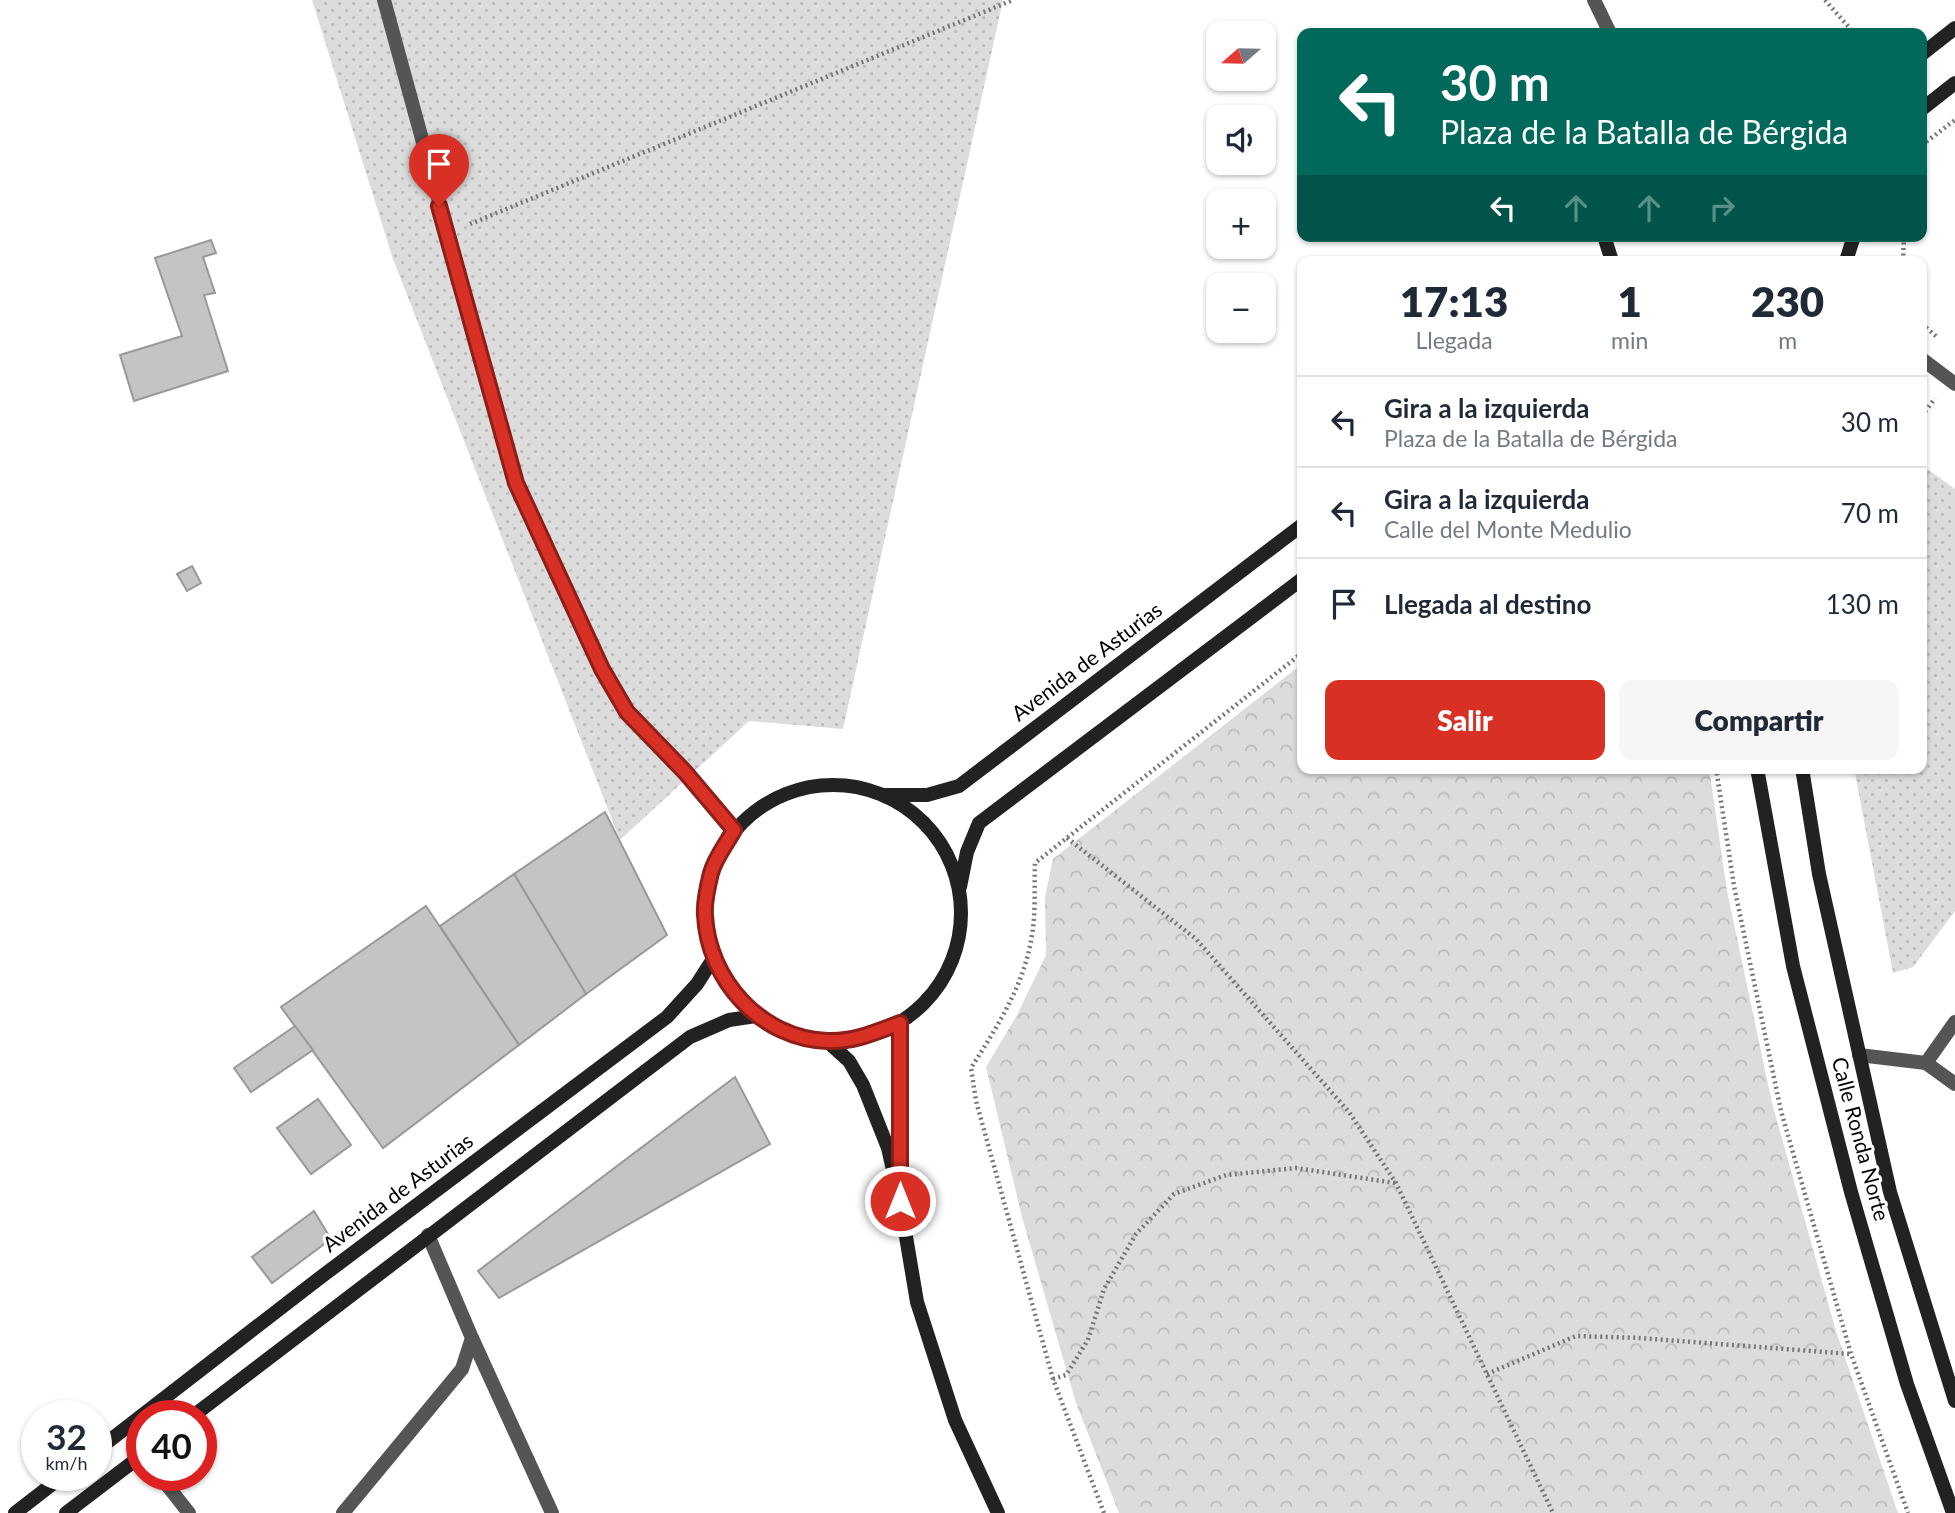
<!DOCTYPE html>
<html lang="es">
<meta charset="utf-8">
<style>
body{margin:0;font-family:Lato,sans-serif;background:#f6f6f7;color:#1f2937;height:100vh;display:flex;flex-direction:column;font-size:26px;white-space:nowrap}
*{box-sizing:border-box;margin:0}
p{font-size:23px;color:#747a83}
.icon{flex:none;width:38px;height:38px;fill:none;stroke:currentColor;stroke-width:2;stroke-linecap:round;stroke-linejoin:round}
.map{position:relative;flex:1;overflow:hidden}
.details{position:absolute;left:1297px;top:256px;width:630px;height:518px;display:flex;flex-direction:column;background:#fff;border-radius:14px;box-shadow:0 2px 5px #0004}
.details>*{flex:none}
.banner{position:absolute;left:1297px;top:28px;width:630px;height:214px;border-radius:14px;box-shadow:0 2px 5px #0004;background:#00695c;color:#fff;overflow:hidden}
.needle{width:46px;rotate:250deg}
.buttons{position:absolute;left:1206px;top:21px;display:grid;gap:14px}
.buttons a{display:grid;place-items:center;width:70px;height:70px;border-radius:14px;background:#fff;box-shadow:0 2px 5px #0004;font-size:35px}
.speed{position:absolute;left:21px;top:1400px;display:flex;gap:14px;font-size:35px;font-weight:700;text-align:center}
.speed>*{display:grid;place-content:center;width:91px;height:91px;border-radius:50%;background:#fff;box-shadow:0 2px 5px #0004;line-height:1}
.speed small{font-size:18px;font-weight:400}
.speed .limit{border:10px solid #d22;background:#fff;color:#111}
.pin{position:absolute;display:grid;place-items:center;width:60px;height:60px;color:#fff;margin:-72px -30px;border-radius:50% 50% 50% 0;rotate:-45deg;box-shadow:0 0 7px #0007}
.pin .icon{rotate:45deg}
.me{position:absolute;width:77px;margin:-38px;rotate:0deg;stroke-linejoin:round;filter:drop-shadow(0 0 5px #0008)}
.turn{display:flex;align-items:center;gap:24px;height:147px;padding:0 28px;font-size:32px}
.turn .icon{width:91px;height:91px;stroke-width:2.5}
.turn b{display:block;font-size:49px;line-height:60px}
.lanes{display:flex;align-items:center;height:66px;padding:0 28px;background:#0003;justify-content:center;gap:35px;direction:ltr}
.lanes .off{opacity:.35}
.eta{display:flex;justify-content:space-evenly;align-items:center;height:119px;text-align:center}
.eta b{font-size:42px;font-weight:800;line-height:49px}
.button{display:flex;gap:14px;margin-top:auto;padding:14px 28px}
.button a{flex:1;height:80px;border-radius:14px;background:#d93025;color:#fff;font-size:28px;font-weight:800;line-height:80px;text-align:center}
.button a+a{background:#f6f6f7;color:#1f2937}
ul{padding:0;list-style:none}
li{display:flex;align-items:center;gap:21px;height:91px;padding:0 28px;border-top:2px solid #e0e1e3}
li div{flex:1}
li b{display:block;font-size:26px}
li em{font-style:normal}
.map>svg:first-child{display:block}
.grass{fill:url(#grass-dots)}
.forest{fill:url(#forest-crowns)}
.building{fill:#c4c4c4;stroke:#999;stroke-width:2}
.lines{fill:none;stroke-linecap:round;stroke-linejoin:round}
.path{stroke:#777;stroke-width:4.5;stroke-dasharray:2 3.5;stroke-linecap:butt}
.lane{stroke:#555;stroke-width:14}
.street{stroke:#555;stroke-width:14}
.secondary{stroke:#222;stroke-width:14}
.route-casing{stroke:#8d1f18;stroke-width:18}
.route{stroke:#d93025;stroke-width:12}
.labels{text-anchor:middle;stroke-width:6;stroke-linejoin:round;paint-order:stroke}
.street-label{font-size:21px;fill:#000;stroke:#fff}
</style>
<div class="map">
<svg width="1955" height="1513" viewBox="0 0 1955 1513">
<defs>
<pattern id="grass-dots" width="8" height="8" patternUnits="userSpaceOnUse" patternTransform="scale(1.75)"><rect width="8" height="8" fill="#dcdcdc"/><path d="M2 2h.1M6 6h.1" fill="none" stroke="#bbb" stroke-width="1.8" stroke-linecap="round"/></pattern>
<pattern id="forest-crowns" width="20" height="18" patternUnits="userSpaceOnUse" patternTransform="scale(1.75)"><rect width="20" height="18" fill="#dcdcdc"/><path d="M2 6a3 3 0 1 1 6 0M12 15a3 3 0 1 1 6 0" fill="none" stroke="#bbb"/></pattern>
</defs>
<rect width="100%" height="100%" fill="#fff"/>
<g class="grass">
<polygon points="312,0 1003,0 843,729 749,721 620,840 393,259"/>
<polygon points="1922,465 1955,489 1955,911 1913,967 1893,973 1854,768 1922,768"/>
</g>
<polygon class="forest" points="1302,664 1302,768 1709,768 1727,891 1772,1103 1836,1331 1898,1513 1119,1513 1076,1403 1022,1217 986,1067 1017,1015 1046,955 1045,897 1053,859"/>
<g class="building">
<polygon points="211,240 216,253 203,257 215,293 204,295 228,371 134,401 120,355 182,336 155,258"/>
<polygon points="192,566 201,583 187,591 177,574"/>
<polygon points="605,812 667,935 586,994 514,874"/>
<polygon points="514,874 586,994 519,1045 440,926"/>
<polygon points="426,906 519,1045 383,1148 281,1007"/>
<polygon points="295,1026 313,1050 251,1092 234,1068"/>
<polygon points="735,1077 770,1144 499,1298 478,1271"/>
<polygon points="318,1099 351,1145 311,1174 277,1128"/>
<polygon points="314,1211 331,1239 272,1283 252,1257"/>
</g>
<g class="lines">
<g class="path">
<polyline points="1825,0 1854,33"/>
<polyline points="1922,145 1955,120"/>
<polyline points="470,224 1013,0"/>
<polyline points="1903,261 1904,236"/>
<polyline points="1922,324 1937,337"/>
<polyline points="1922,416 1935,398"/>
<polyline points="1716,768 1734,886 1781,1111 1851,1354 1908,1513"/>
<polyline points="1067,838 1196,939 1349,1112 1396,1183 1553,1513"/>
<polyline points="1487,1374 1576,1336 1640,1338 1851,1354"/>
<polyline points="1053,1379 1066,1375 1088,1340 1104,1289 1136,1234 1174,1194 1226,1175 1296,1168 1395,1183"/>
<path d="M1104,1513L1053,1379L976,1101L971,1068C997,1027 1025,984 1032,935C1036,912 1034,887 1035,863L1302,653"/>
</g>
<g class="lane">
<polyline points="1594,0 1610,33"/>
<polyline points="472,1338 552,1513"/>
<polyline points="159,1475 189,1513"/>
<polyline points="343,1513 462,1369 472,1338 428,1235"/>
</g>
<g class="street">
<polyline points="384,0 516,483 602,669 627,712 685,772 734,830"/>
<polyline points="1922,359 1955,384"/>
<polyline points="1859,1055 1926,1063"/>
<polyline points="1926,1063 1955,1022"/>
<polyline points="1926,1063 1955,1084"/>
</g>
<g class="secondary">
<polyline points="1922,54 1955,28"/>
<polyline points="1922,109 1955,83"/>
<polyline points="1604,236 1612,261"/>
<polyline points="1846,261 1854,236"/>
<polyline points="1757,768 1793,966 1851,1192 1907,1384 1953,1513"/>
<polyline points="1802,768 1819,874 1890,1192 1955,1401"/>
<circle cx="833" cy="913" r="128"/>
<polyline points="885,795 927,795 959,786 1302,525"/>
<polyline points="960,887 967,852 979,823 1302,579"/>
<polyline points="900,1023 900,1175"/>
<polyline points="827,1041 849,1061 863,1085 888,1148 900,1201 917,1302 955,1420 998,1513"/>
<polyline points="193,1416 690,1037 729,1020 756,1016"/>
<polyline points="96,1451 317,1280 667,1017 697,984 713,959"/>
<polyline points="15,1513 64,1475"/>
<polyline points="66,1513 142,1455"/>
</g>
</g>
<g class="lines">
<defs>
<path id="route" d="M439,206L516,483L602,669L627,712L685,772L734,830C727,843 715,858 711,873C708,885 704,903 705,915C708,980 761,1039 828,1041C854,1042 876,1032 900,1023V1201"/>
</defs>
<use href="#route" class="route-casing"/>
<use href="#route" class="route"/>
</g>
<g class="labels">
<g class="street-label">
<text transform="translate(1087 662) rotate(-37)" y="7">Avenida de Asturias</text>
<text transform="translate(1860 1139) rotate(75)" y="7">Calle Ronda Norte</text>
<text transform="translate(398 1193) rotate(-37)" y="7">Avenida de Asturias</text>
</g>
</g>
</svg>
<div class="buttons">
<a><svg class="needle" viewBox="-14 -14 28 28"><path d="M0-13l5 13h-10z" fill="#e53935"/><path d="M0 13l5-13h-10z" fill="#747a83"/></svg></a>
<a><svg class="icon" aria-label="sound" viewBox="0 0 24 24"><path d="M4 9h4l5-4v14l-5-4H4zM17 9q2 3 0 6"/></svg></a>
<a>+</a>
<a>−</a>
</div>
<div class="speed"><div>32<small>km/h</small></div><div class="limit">40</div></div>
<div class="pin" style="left:439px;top:206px;background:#d93025"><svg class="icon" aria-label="arrive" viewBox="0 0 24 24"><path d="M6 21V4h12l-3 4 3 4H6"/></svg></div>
<svg class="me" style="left:900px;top:1201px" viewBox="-20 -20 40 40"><circle r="17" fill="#d93025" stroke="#fff" stroke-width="3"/><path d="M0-11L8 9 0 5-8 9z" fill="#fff"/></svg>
<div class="banner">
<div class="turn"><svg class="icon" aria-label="left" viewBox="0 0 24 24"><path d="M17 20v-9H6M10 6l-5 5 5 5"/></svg><div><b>30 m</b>Plaza de la Batalla de Bérgida</div></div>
<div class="lanes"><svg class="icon" aria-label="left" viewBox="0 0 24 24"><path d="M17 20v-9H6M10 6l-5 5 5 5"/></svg><svg class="icon off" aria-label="ahead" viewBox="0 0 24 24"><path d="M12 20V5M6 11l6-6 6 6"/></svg><svg class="icon off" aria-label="ahead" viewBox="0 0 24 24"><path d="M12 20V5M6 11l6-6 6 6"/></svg><svg class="icon off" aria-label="right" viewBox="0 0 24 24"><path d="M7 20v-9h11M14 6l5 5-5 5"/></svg></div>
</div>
<section class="details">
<div class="eta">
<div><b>17:13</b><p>Llegada</p></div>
<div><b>1</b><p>min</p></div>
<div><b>230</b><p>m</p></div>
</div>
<ul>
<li><svg class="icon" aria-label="left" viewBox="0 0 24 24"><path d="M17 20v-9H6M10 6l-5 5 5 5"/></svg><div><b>Gira a la izquierda</b><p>Plaza de la Batalla de Bérgida</p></div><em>30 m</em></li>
<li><svg class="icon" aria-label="left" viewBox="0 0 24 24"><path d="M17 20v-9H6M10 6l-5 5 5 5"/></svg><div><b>Gira a la izquierda</b><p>Calle del Monte Medulio</p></div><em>70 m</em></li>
<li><svg class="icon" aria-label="arrive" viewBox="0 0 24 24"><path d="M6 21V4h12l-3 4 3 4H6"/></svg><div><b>Llegada al destino</b></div><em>130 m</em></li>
</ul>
<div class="button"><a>Salir</a><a>Compartir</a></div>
</section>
</div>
